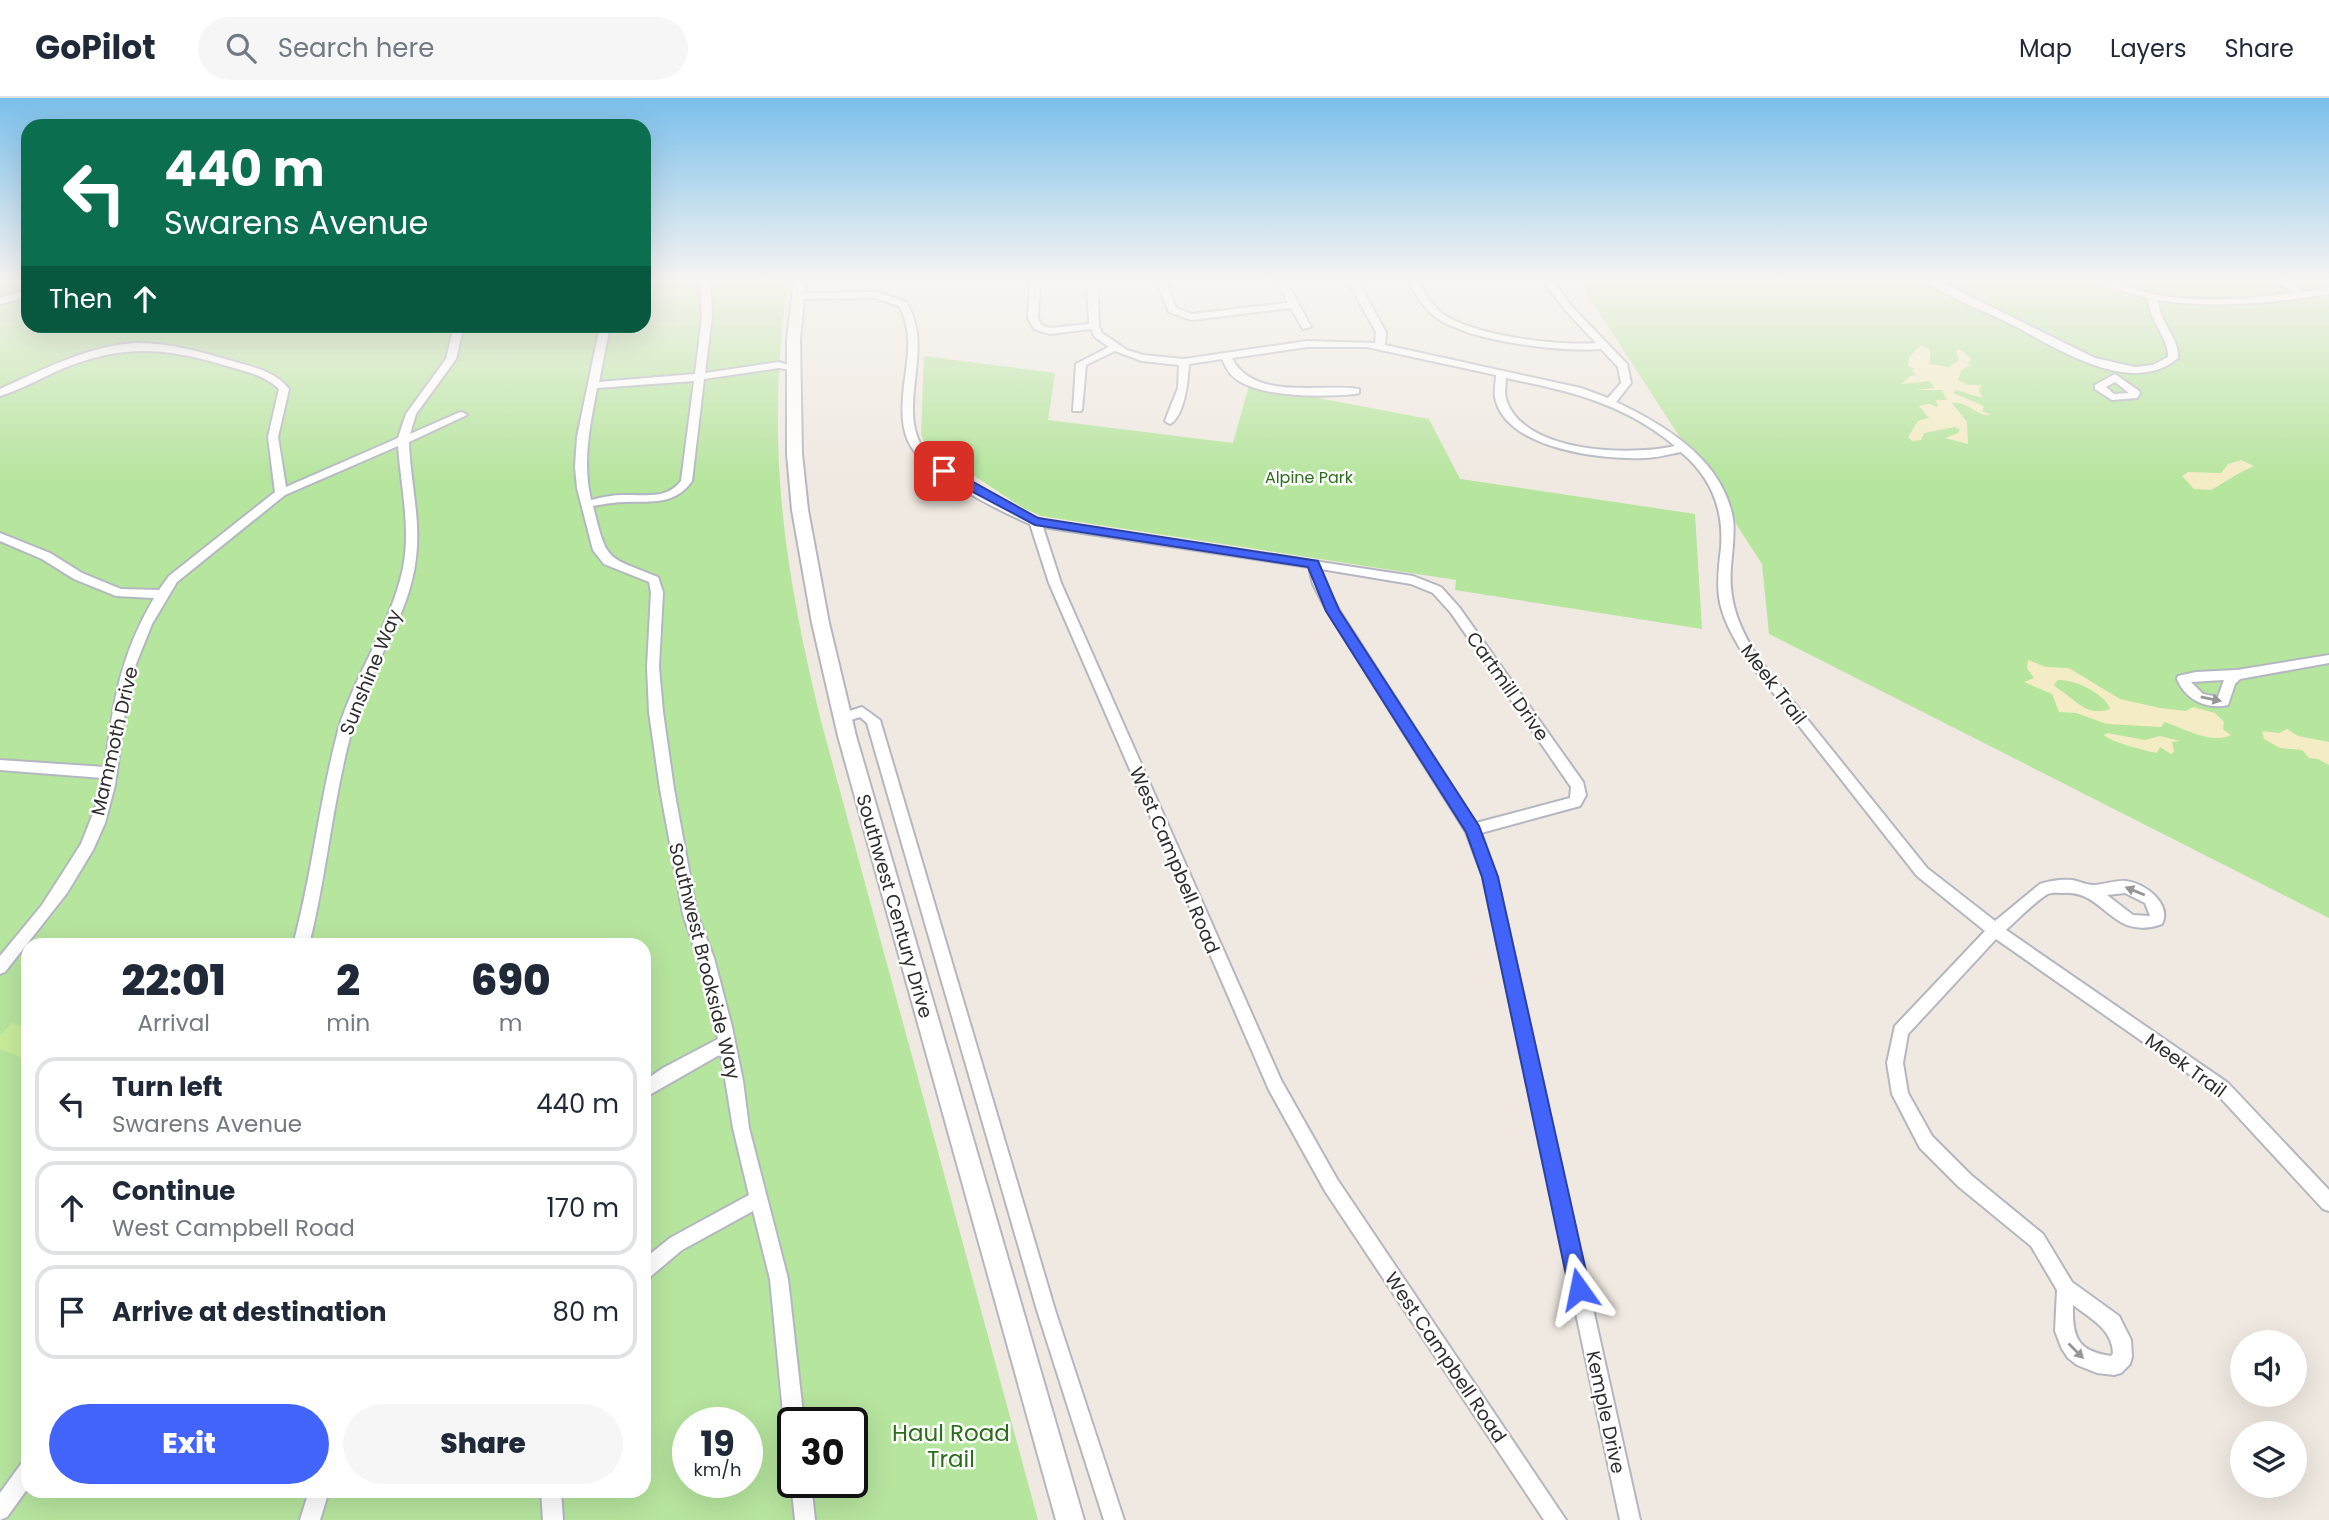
<!DOCTYPE html>
<style>
body{margin:0;font-family:Poppins,sans-serif;background:#f6f6f7;color:#1f2937;height:100vh;display:flex;flex-direction:column;font-size:26px;white-space:nowrap}
*{box-sizing:border-box;margin:0}
p{font-size:23px;color:#747a83}
.icon{flex:none;width:38px;height:38px;fill:none;stroke:currentColor;stroke-width:2;stroke-linecap:round;stroke-linejoin:round}
.map{position:relative;flex:1;overflow:hidden}
.drawer{position:absolute;left:21px;top:840px;width:630px;height:560px;display:flex;flex-direction:column;background:#fff;border-radius:21px;box-shadow:0 7px 28px #0002}
.drawer>*{flex:none}
.banner{position:absolute;left:21px;top:21px;width:630px;height:214px;border-radius:21px;box-shadow:0 7px 28px #0002;background:#0b6e4f;color:#fff;overflow:hidden}
.buttons{position:absolute;left:2230px;top:1232px;display:grid;gap:14px}
.buttons a{display:grid;place-items:center;width:77px;height:77px;border-radius:50%;background:#fff;box-shadow:0 7px 28px #0002;font-size:35px}
.speed{position:absolute;left:672px;top:1309px;display:flex;gap:14px;font-size:35px;font-weight:700;text-align:center}
.speed>*{display:grid;place-content:center;width:91px;height:91px;border-radius:50%;background:#fff;box-shadow:0 7px 28px #0002;line-height:1}
.speed small{font-size:18px;font-weight:400}
.speed .limit{border:4px solid #111;border-radius:10px;background:#fff;color:#111}
.pin{position:absolute;display:grid;place-items:center;width:60px;height:60px;color:#fff;margin:-30px;border-radius:14px;box-shadow:0 4px 10px #0006}
.me{position:absolute;width:77px;margin:-38px;rotate:348deg;stroke-linejoin:round;filter:drop-shadow(0 0 5px #0008)}
.turn{display:flex;align-items:center;gap:24px;height:147px;padding:0 28px;font-size:32px}
.turn .icon{width:91px;height:91px;stroke-width:2.5}
.turn b{display:block;font-size:49px;line-height:60px}
.then{display:flex;align-items:center;height:66px;padding:0 28px;background:#0003;gap:14px;font-size:26px}
.eta{display:flex;justify-content:space-evenly;align-items:center;height:119px;text-align:center}
.eta b{font-size:42px;font-weight:800;line-height:49px}
.action{display:flex;gap:14px;margin-top:auto;padding:14px 28px}
.action a{flex:1;height:80px;border-radius:42px;background:#4264fb;color:#fff;font-size:28px;font-weight:800;line-height:80px;text-align:center}
.action a+a{background:#f6f6f7;color:#1f2937}
ul{padding:0;list-style:none}
li{display:flex;align-items:center;gap:21px;height:94px;margin:0 14px 10px;padding:0 14px;border:4px solid #e0e1e3;border-radius:21px}
li div{flex:1}
li b{display:block;font-size:26px}
li em{font-style:normal}
header{display:flex;align-items:center;gap:42px;box-sizing:border-box;height:98px;padding:0 35px;background:#fff;border-bottom:2px solid #e0e1e3}
header strong{font-size:33px}
nav{display:flex;gap:38px;margin-inline-start:auto;font-size:24px}
.search{width:490px;height:63px;background:#f6f6f7;display:flex;align-items:center;gap:18px;box-sizing:border-box;padding:0 24px;border-radius:38px;color:#747a83;font-size:26px}
.map>svg:first-child{display:block}
.green{fill:#b6e59e;fill-rule:evenodd}
.sand{fill:#f3ecc5;fill-rule:evenodd}
.pitch{fill:#c9ec9a}
.lines{fill:none;stroke-linecap:round;stroke-linejoin:round}
.minor-casing{stroke:#b4b7c1;stroke-width:4}
.secondary-casing{stroke:#b4b7c1;stroke-width:4}
.minor{fill:#fff;fill-rule:evenodd}
.secondary{fill:#fff;fill-rule:evenodd}
.oneway{fill:#969696}
.route{fill:#4264fb;stroke:#2b41a3;stroke-width:2}
.labels{text-anchor:middle;stroke-width:5;stroke-linejoin:round;paint-order:stroke}
.far-park-label{font-size:16px;fill:#2c6e1b;stroke:#fff}
.street-label{font-size:19px;fill:#2e2e2e;stroke:#fff}
.near-park-label{font-size:23px;fill:#2c6e1b;stroke:#fff}
</style>
<header>
<strong>GoPilot</strong>
<div class="search"><svg class="icon" aria-label="search" viewBox="0 0 24 24"><circle cx="10" cy="10" r="6"/><path d="M15 15l6 6"/></svg>Search here</div>
<nav><a>Map</a><a>Layers</a><a>Share</a></nav>
</header>
<div class="map">
<svg width="2329" height="1422" viewBox="0 0 2329 1422">
<rect width="100%" height="100%" fill="#efe9e1"/>
<g class="green">
<path d="M0,182H28V228H644V182H788C765,343 783,467 821,623L1038,1422H0ZM28,847H644V1393H28ZM688,1325H747V1384H688ZM793,1325H852V1384H793Z"/>
<polygon points="1578,182 2329,182 2329,820 1769,536 1762,466"/>
<polygon points="924,258 1055,275 1048,322 1233,345 1249,287 1429,321 1460,381 1695,416 1702,531 1455,492 1456,482 1041,418 1025,411 925,346 921,336"/>
</g>
<g class="sand">
<path d="M1921,247L1930,252V266L1949,269L1959,262L1956,253L1960,251L1971,261L1968,265L1970,267L1961,273L1958,282L1968,287H1982L1979,293L1983,300L1956,292L1953,295L1984,308L1982,313L1991,317C1976,319 1968,302 1952,305L1967,324L1968,346L1945,340L1958,335L1960,332L1955,329L1924,335L1921,342L1912,343L1908,339L1918,323L1929,320L1919,308L1929,306L1938,309L1936,302H1947L1942,292H1915L1934,290L1930,283L1901,286L1910,278L1917,277L1912,274L1914,271L1908,268L1909,259Z"/>
<path d="M2241,362L2254,368C2238,375 2225,384 2211,392L2194,391L2182,378L2188,374L2221,375L2228,366Z"/>
<path d="M2028,562L2046,569L2069,570L2120,601L2160,610L2186,613L2193,609L2215,615L2224,624L2223,631L2231,637C2211,647 2183,630 2165,624L2161,629L2107,626L2076,615L2059,614L2052,596L2024,584L2034,580L2027,570ZM2058,582C2074,581 2106,596 2110,611C2085,619 2077,602 2057,590L2054,586Z"/>
<polygon points="2287,631 2298,638 2329,644 2329,667 2318,661 2309,660 2302,652 2280,650 2264,641 2262,633 2279,635"/>
<path d="M2107,635L2145,642L2160,638L2180,643L2172,644L2174,654L2171,656L2160,649L2157,655C2146,653 2110,644 2104,637Z"/>
</g>
<polygon class="pitch" points="12,925 28,931 28,962 0,951 0,937"/>
<g class="lines">
<defs>
<g id="minor">
<path d="M700,182H710L712,218L705,275L779,264L795,269L790,272L779,270L704,281L692,383C675,407 653,403 626,404C615,404 604,406 593,408C607,465 606,458 658,479L663,494L659,569L663,614L674,691L697,816L714,860L732,929L743,983L749,1030L788,1181L804,1325H793V1334L787,1332L784,1325L770,1181L753,1113L682,1152L650,1179L644,1182V1161L670,1140L749,1097L733,1030L721,956L644,1000V983L663,970L718,941L698,860L683,816L660,691L649,614L647,569L651,494L649,484L604,466L593,452L577,390L575,369L577,339L600,228H610L599,284L695,276L702,218ZM694,283L681,383C666,402 646,396 624,397C613,397 602,399 591,402C582,363 590,328 597,290Z"/>
<path d="M1030,182H1040L1038,220L1041,227L1050,230L1089,226L1087,182H1097L1099,228L1102,235L1127,252L1143,257L1184,261L1307,243L1375,245L1376,234L1347,182H1357L1386,234L1385,247L1581,290L1608,300L1621,285L1618,269L1601,251C1560,254 1472,244 1437,220C1424,211 1415,196 1407,182H1417C1424,194 1432,207 1443,216C1474,238 1558,248 1596,245L1567,214L1542,182H1552L1573,210L1627,266L1631,285L1616,304C1665,327 1723,362 1733,421C1735,437 1732,454 1731,469C1728,505 1740,531 1758,560L1927,770L1995,823L2040,786C2049,783 2062,781 2072,782C2079,783 2086,787 2093,787C2104,787 2115,782 2126,783C2145,785 2172,806 2162,826C2111,844 2105,792 2064,795C2060,795 2052,794 2048,796C2038,801 2016,823 2006,832L2228,985L2329,1092V1113L2323,1111L2216,995L1996,841L1908,936L1903,965L1908,995L1932,1038L1971,1077L2043,1136L2072,1184L2119,1218L2131,1242L2132,1259L2130,1266L2121,1275L2114,1277L2097,1275L2077,1267L2068,1260L2062,1251L2055,1233L2057,1192L2031,1148L1959,1089L1920,1050L1892,996L1887,965L1895,928L1985,833L1917,778L1745,559C1734,540 1722,521 1719,499C1717,483 1719,466 1721,450C1724,411 1711,379 1681,354C1669,356 1657,360 1644,360C1603,362 1504,351 1495,299C1494,292 1496,284 1496,277L1367,249H1307L1232,260C1253,303 1319,285 1359,291V295L1355,296C1323,299 1267,300 1239,283C1231,279 1226,270 1222,261L1189,266C1188,282 1185,318 1170,326L1165,323L1178,290L1179,267L1142,263L1115,253L1086,267L1082,311L1081,313H1073L1076,266L1109,249L1095,239L1091,231L1050,236L1034,231L1028,220ZM1506,280C1569,293 1624,305 1675,348C1631,358 1523,356 1506,301C1504,295 1506,286 1506,280ZM2125,795L2145,805L2150,818L2133,817L2107,797ZM2073,1207C2091,1221 2112,1231 2113,1255L2111,1258C2077,1253 2072,1239 2073,1207Z"/>
<polygon points="1156,182 1166,182 1176,210 1192,216 1288,205 1276,182 1286,182 1311,229 1303,231 1291,210 1191,222 1169,214"/>
<path d="M1925,182H1937L2095,260L2135,269L2153,267L2168,259C2169,239 2149,224 2148,200L2126,194L2094,182C2116,182 2136,193 2157,197C2202,205 2248,201 2293,195L2277,182H2288L2303,194L2329,190V196C2271,205 2216,211 2158,202C2159,224 2179,239 2178,260C2130,301 2052,247 2007,224C1982,212 1946,199 1925,182Z"/>
<polygon points="28,192 28,198 0,206 0,200"/>
<path d="M877,194L906,204C928,239 912,275 913,314C913,326 916,339 922,349C939,373 1018,415 1046,423L1413,478L1441,489L1459,509L1583,684L1586,697L1580,708L1481,735L1497,779L1640,1422H1620L1483,779L1466,734L1327,513L1313,486L1309,469L1043,429L1061,485L1281,982L1337,1081L1566,1422H1544L1325,1093L1269,992L1049,485L1030,426C1000,413 929,378 912,350C900,332 902,308 904,287C908,259 913,233 899,208L876,200L797,201L792,198L797,195ZM1321,471L1411,486L1433,495L1451,515L1571,689L1570,700L1476,725L1339,512L1325,486Z"/>
<path d="M454,228H464L456,261L416,316L410,336L458,315L462,314L467,317L409,344C410,383 421,421 416,460C410,517 372,565 356,618C333,693 328,772 309,847H293C312,777 319,704 338,633C354,577 391,528 403,470C411,430 401,389 398,348L285,397L177,484L152,526L132,576L126,607L115,687L105,725L93,752L67,795L5,874L0,876V858L42,807L81,746L98,703L103,680L0,672V662L105,669C113,604 120,558 154,500L116,498L74,481L42,461L0,443V435L50,455L82,475L121,491L159,492L169,478L275,394L268,339L279,291C264,276 240,272 220,266C163,249 121,247 64,270C43,279 22,291 0,298V291C43,272 89,247 137,245C170,245 202,254 232,263C253,269 275,273 289,291L278,339L286,389L398,340L406,316L446,261Z"/>
<path d="M2115,276L2139,293L2140,295L2137,300L2112,302L2095,291V287ZM2115,284L2129,295L2114,296L2106,289Z"/>
<path d="M2329,557V565L2240,581L2235,586L2228,607C2206,612 2185,601 2177,581L2178,578L2196,574L2237,572ZM2224,582L2218,599L2203,596L2191,584Z"/>
<polygon points="862,609 880,622 1055,1212 1124,1422 1104,1422 1037,1212 867,625 860,619 842,625 835,620 837,617"/>
<polygon points="28,1363 28,1390 7,1419 0,1422 0,1395 21,1366"/>
<polygon points="793,1380 793,1384 811,1384 815,1422 795,1422 791,1384"/>
<polygon points="309,1393 329,1393 320,1422 300,1422"/>
<polygon points="541,1393 561,1393 563,1422 543,1422"/>
</g>
<polygon id="secondary" points="794,182 806,182 800,241 802,356 808,412 829,525 856,638 1084,1422 1056,1422 838,638 812,525 792,412 787,356 787,241"/>
</defs>
<use href="#minor" class="minor-casing"/>
<use href="#secondary" class="secondary-casing"/>
<use href="#minor" class="minor"/>
<use href="#secondary" class="secondary"/>
</g>
<defs><path id="oneway-solid" d="M-6-.8H1V-3.2L6.5 0L1 3.2V.8H-6Z" transform="scale(1.75)"/></defs>
<g class="oneway">
<use href="#oneway-solid" transform="translate(2211 601) rotate(11)"/>
<use href="#oneway-solid" transform="translate(2135 793) rotate(-158)"/>
<use href="#oneway-solid" transform="translate(2076 1253) rotate(45)"/>
</g>
<linearGradient id="sky" x2="0" y2="1"><stop stop-color="#7abfeb"/><stop offset="0.48" stop-color="#f8f5f2"/><stop offset="1" stop-color="#f8f5f2" stop-opacity="0"/></linearGradient>
<rect width="2329" height="381" fill="url(#sky)"/>
<polygon class="route" points="939,370 948,370 1038,420 1318,463 1339,512 1479,728 1498,779 1590,1191 1587,1199 1579,1202 1572,1199 1569,1191 1482,779 1466,734 1326,513 1308,469 1035,427 939,376"/>
<g class="labels">
<g class="far-park-label">
<text x="1309" y="385">Alpine Park</text>
</g>
<g class="street-label">
<text transform="translate(370 574) rotate(-68)" y="7">Sunshine Way</text>
<text transform="translate(1774 586) rotate(53)" y="7">Meek Trail</text>
<text transform="translate(1508 588) rotate(55)" y="7">Cartmill Drive</text>
<text transform="translate(114 643) rotate(-77)" y="7">Mammoth Drive</text>
<text transform="translate(1175 762) rotate(67)" y="7">West Campbell Road</text>
<text transform="translate(895 808) rotate(74)" y="7">Southwest Century Drive</text>
<text transform="translate(705 863) rotate(76)" y="7">Southwest Brookside Way</text>
<text transform="translate(2186 967) rotate(36)" y="7">Meek Trail</text>
<text transform="translate(1446 1259) rotate(56)" y="7">West Campbell Road</text>
<text transform="translate(1606 1314) rotate(78)" y="7">Kemple Drive</text>
</g>
<g class="near-park-label">
<text x="951" y="1343">Haul Road<tspan x="951" dy="26">Trail</tspan></text>
</g>
</g>
</svg>
<div class="buttons">
<a><svg class="icon" aria-label="sound" viewBox="0 0 24 24"><path d="M4 9h4l5-4v14l-5-4H4zM17 9q2 3 0 6"/></svg></a>
<a><svg class="icon" aria-label="layers" viewBox="0 0 24 24"><path d="M12 4l9 5-9 5-9-5zM3 14l9 5 9-5"/></svg></a>
</div>
<div class="speed"><div>19<small>km/h</small></div><div class="limit">30</div></div>
<div class="pin" style="left:944px;top:373px;background:#d93025"><svg class="icon" aria-label="arrive" viewBox="0 0 24 24"><path d="M6 21V4h12l-3 4 3 4H6"/></svg></div>
<svg class="me" style="left:1579px;top:1191px" viewBox="-20 -20 40 40"><path d="M0-17L14 15 0 8-14 15z" fill="#4264fb" stroke="#fff" stroke-width="4"/></svg>
<div class="banner">
<div class="turn"><svg class="icon" aria-label="left" viewBox="0 0 24 24"><path d="M17 20v-9H6M10 6l-5 5 5 5"/></svg><div><b>440 m</b>Swarens Avenue</div></div>
<div class="then">Then<svg class="icon" aria-label="ahead" viewBox="0 0 24 24"><path d="M12 20V5M6 11l6-6 6 6"/></svg></div>
</div>
<section class="drawer">
<div class="eta">
<div><b>22:01</b><p>Arrival</p></div>
<div><b>2</b><p>min</p></div>
<div><b>690</b><p>m</p></div>
</div>
<ul>
<li><svg class="icon" aria-label="left" viewBox="0 0 24 24"><path d="M17 20v-9H6M10 6l-5 5 5 5"/></svg><div><b>Turn left</b><p>Swarens Avenue</p></div><em>440 m</em></li>
<li><svg class="icon" aria-label="ahead" viewBox="0 0 24 24"><path d="M12 20V5M6 11l6-6 6 6"/></svg><div><b>Continue</b><p>West Campbell Road</p></div><em>170 m</em></li>
<li><svg class="icon" aria-label="arrive" viewBox="0 0 24 24"><path d="M6 21V4h12l-3 4 3 4H6"/></svg><div><b>Arrive at destination</b></div><em>80 m</em></li>
</ul>
<div class="action"><a>Exit</a><a>Share</a></div>
</section>
</div>
